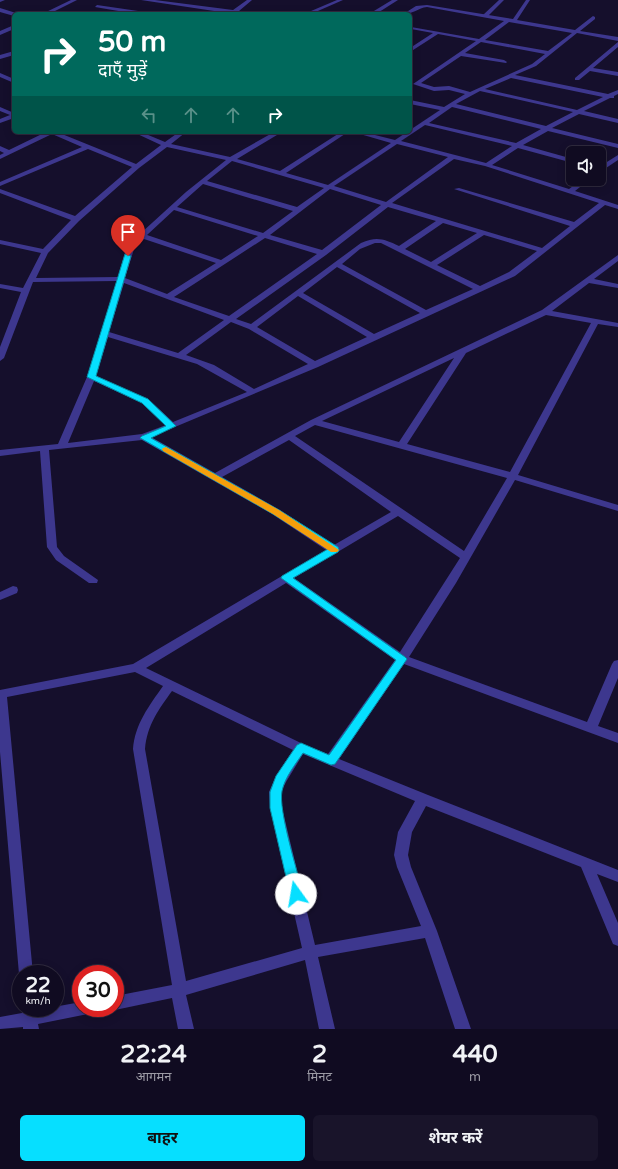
<!DOCTYPE html>
<html lang="hi">
<meta charset="utf-8">
<style>
body{margin:0;font-family:"Varela Round","Noto Sans Devanagari",sans-serif;background:#19142a;color:#f1f3f6;height:100vh;display:flex;flex-direction:column;font-size:15px;white-space:nowrap}
*{box-sizing:border-box;margin:0}
p{font-size:13px;color:#9c9ba5}
.icon{flex:none;width:22px;height:22px;fill:none;stroke:currentColor;stroke-width:2;stroke-linecap:round;stroke-linejoin:round}
.map{position:relative;height:1029px;overflow:hidden}
.sheet{display:flex;flex-direction:column;background:#100b21;flex:1}
.sheet>*{flex:none}
.hud{position:absolute;left:12px;top:12px;width:400px;height:122px;border-radius:6px;box-shadow:0 2px 10px #0003,0 0 0 1px #302b3f;background:#00695c;color:#fff;overflow:hidden}
.buttons{position:absolute;left:566px;top:146px;display:grid;gap:8px}
.buttons a{display:grid;place-items:center;width:40px;height:40px;border-radius:6px;background:#100b21;box-shadow:0 2px 10px #0003,0 0 0 1px #302b3f;font-size:20px}
.speed{position:absolute;left:12px;top:965px;display:flex;gap:8px;font-size:20px;font-weight:700;text-align:center}
.speed>*{display:grid;place-content:center;width:52px;height:52px;border-radius:50%;background:#100b21;box-shadow:0 2px 10px #0003,0 0 0 1px #302b3f;line-height:1}
.speed small{font-size:10px;font-weight:400}
.speed .limit{border:6px solid #d22;background:#fff;color:#111}
.pin{position:absolute;display:grid;place-items:center;width:34px;height:34px;color:#fff;margin:-41px -17px;border-radius:50% 50% 50% 0;rotate:-45deg;box-shadow:0 0 4px #0007}
.pin .icon{rotate:45deg}
.me{position:absolute;width:44px;margin:-22px;rotate:347deg;stroke-linejoin:round;filter:drop-shadow(0 0 3px #0008)}
.turn{display:flex;align-items:center;gap:14px;height:84px;padding:0 20px;font-size:18px}
.turn .icon{width:52px;height:52px;stroke-width:2.5}
.turn b{display:block;font-size:28px;line-height:34px}
.lanes{display:flex;align-items:center;height:38px;padding:0 20px;background:#0003;justify-content:center;gap:20px;direction:ltr}
.lanes .off{opacity:.35}
.eta{display:flex;justify-content:space-evenly;align-items:center;height:68px;text-align:center}
.eta b{font-size:24px;font-weight:700;line-height:28px}
.button{display:flex;gap:8px;margin-top:auto;padding:8px 20px}
.button a{flex:1;height:46px;border-radius:6px;background:#06dfff;color:#111;font-size:16px;font-weight:700;line-height:46px;text-align:center}
.button a+a{background:#19142a;color:#f1f3f6}
.map>svg:first-child{display:block}
.lines{fill:none;stroke-linecap:round;stroke-linejoin:round}
.lane{fill:#3d378e;fill-rule:evenodd}
.street{fill:#3d378e;fill-rule:evenodd}
.route{fill:#06dfff;stroke:#0491a6}
.slow{fill:#f59e0b}
</style>
<div class="map">
<svg width="618" height="1029" viewBox="0 0 618 1029">
<rect width="100%" height="100%" fill="#150f2c"/>
<g class="lines">
<polygon class="lane" points="499,0 504,0 487,17 483,17 483,15"/>
<g class="street">
<polygon points="0,0 5,0 0,2"/>
<polygon points="71,0 77,0 49,14 42,14"/>
<polygon points="141,0 155,0 233,10 247,0 252,0 239,11 256,14 234,14"/>
<polygon points="337,0 343,0 311,14 304,14"/>
<polygon points="392,0 398,0 376,14 369,14"/>
<path d="M526,0H530L517,20L575,30L593,16L595,17V19L580,31L618,37V41L577,33L536,66L515,75L608,94L618,90V94L614,96V98H610L584,111L618,119V123L579,114L552,128L618,144V148L548,131L523,145L573,159V163L518,148L492,165L569,189L583,179H590L575,191L618,205V209L605,205L515,276L318,367L151,437L215,473L311,420L542,310L618,255V261L594,279L618,284V288L589,283L552,311L618,323V327L598,324L518,475L618,505V511L515,480L456,583L409,657L587,722L612,664L614,661L618,660V678L598,726L618,733V743L404,664L339,759L428,795L618,870V882L597,874L618,923V946L613,944L581,867L426,806L412,832L408,855L411,867L437,931L471,1029H455L425,938L318,957L335,1029H319L305,960L186,995L194,1029H178L172,998L115,1010L110,1008H115V996L172,985L133,749C135,724 149,706 163,686L135,672L7,697L33,974H21V979L19,974L0,752V690L133,664L326,550L272,514L142,440L49,450L57,547L64,556L98,580L97,583H89L56,560L47,547L40,451L0,456V450L58,444L87,377L117,281L33,282L4,358L0,361V347L21,292L0,288V284L23,288L41,253L0,244V240L43,249L71,220L0,193V189L75,216L132,167L88,149L0,186V182L82,147L52,134L0,159V155L4,153L0,151V146L9,150L46,132H57L136,164L161,145L133,132H141L165,142L179,132H186L171,144L230,157L274,132H282L237,159L280,171L341,132H348L286,173L328,185L391,143L353,132H363L395,140L407,132H410V130L440,110L410,104V100L444,107L465,94L449,90L434,91L413,84L476,41L438,34L410,52V48L433,33L411,29V27L479,39L504,21L427,7C418,8 413,14 404,14L405,13L416,6L427,5L513,19ZM509,22L572,33L548,51L485,40ZM481,42L545,54L532,64L470,92L449,86L434,87L421,83L461,56L506,63L507,62L504,60L465,53ZM511,78L603,97L577,110L485,89ZM480,91L573,112L546,126L456,104ZM452,107L541,129L516,143L429,123ZM425,125L512,146L486,163L401,141ZM397,144L448,157L386,202L334,186ZM167,147L226,160L186,192L130,243L126,249L118,277L36,278L48,253L79,221L139,168ZM454,159L485,166L599,203L574,222L459,188L454,189L570,226L542,248L392,203ZM232,161L324,188L297,207L207,181ZM203,184L293,211L263,233L177,207ZM330,189L381,205L322,250L270,235ZM388,207L436,221L399,246C384,239 377,236 361,243L251,324L236,319L326,255ZM174,210L258,236L221,260L147,235ZM443,223L477,233L431,262L405,249ZM484,235L537,251L509,272L480,286L437,265ZM265,238L317,254L229,316L174,297ZM144,239L216,263L167,294L125,278L134,249ZM375,243H381L473,289L426,310L342,264L360,249ZM337,267L420,313L374,334L303,293ZM124,283L224,320L178,353L109,332ZM298,296L367,337L315,361L257,327ZM546,315L591,323L510,472L407,444L466,353ZM231,322L249,329L308,364L254,389L214,365L186,355ZM108,337L197,364L247,392L173,422L148,399L96,376ZM454,358L399,442L322,421ZM94,381L142,403L166,425L142,434L68,443ZM315,425L507,478L464,551L295,436ZM289,440L391,512L334,545L280,510L222,477ZM398,516L460,558L400,652L294,578ZM286,583L395,660L328,754L305,745L146,668ZM172,691L293,750L276,776L269,792L270,808L302,948L186,981L145,749C147,725 159,709 172,691ZM303,754L415,801L398,832L394,855L397,867L421,926L315,945L282,808L281,792L286,782Z"/>
<polygon points="97,5 145,12 148,14 136,14 95,7"/>
<polygon points="0,8 16,13 17,14 14,14 14,16 0,12"/>
<polygon points="14,25 14,29 0,35 0,31"/>
<polygon points="618,42 618,47 593,68 618,72 618,76 590,71 579,80 575,80 575,78"/>
<polygon points="14,51 14,55 0,59 0,55"/>
<polygon points="0,73 14,79 14,83 0,77"/>
<polygon points="0,107 14,113 14,118 0,123 0,119 10,115 0,111"/>
<polygon points="618,155 618,160 603,170 599,170 599,167"/>
<polygon points="13,586 17,587 18,590 17,593 0,600 0,592"/>
<polygon points="81,1002 81,1008 95,1008 93,1013 38,1024 39,1029 23,1029 23,1027 0,1029 0,1017 22,1013 22,1008 36,1008 37,1010"/>
</g>
</g>
<path class="route" d="M125,254L131,256L96,376L148,399L176,426L151,438L279,510L338,547L339,550L338,552L293,578L405,657L407,659L335,764L331,765L303,753C295,765 285,777 282,791C278,810 298,873 303,894L301,898L296,900L292,898L290,894L270,808V792L276,776L297,745L301,743L329,755L396,660L281,578L282,576L328,549L273,514L142,439L140,438L142,436L166,426L142,403L87,377Z"/>
<polygon class="slow" points="166,447 279,510 339,550 337,552 331,552 273,514 163,451 162,449 163,448"/>
</svg>
<div class="buttons">
<a><svg class="icon" aria-label="sound" viewBox="0 0 24 24"><path d="M4 9h4l5-4v14l-5-4H4zM17 9q2 3 0 6"/></svg></a>
</div>
<div class="speed"><div>22<small>km/h</small></div><div class="limit">30</div></div>
<div class="pin" style="left:128px;top:256px;background:#d93025"><svg class="icon" aria-label="arrive" viewBox="0 0 24 24"><path d="M6 21V4h12l-3 4 3 4H6"/></svg></div>
<svg class="me" style="left:296px;top:894px" viewBox="-20 -20 40 40"><circle r="19" fill="#fff"/><path d="M0-13L10 11 0 6-10 11z" fill="#06dfff"/></svg>
<div class="hud">
<div class="turn"><svg class="icon" aria-label="right" viewBox="0 0 24 24"><path d="M7 20v-9h11M14 6l5 5-5 5"/></svg><div><b>50 m</b>दाएँ मुड़ें</div></div>
<div class="lanes"><svg class="icon off" aria-label="left" viewBox="0 0 24 24"><path d="M17 20v-9H6M10 6l-5 5 5 5"/></svg><svg class="icon off" aria-label="ahead" viewBox="0 0 24 24"><path d="M12 20V5M6 11l6-6 6 6"/></svg><svg class="icon off" aria-label="ahead" viewBox="0 0 24 24"><path d="M12 20V5M6 11l6-6 6 6"/></svg><svg class="icon" aria-label="right" viewBox="0 0 24 24"><path d="M7 20v-9h11M14 6l5 5-5 5"/></svg></div>
</div>
</div>
<section class="sheet">
<div class="eta">
<div><b>22:24</b><p>आगमन</p></div>
<div><b>2</b><p>मिनट</p></div>
<div><b>440</b><p>m</p></div>
</div>
<div class="button"><a>बाहर</a><a>शेयर करें</a></div>
</section>
